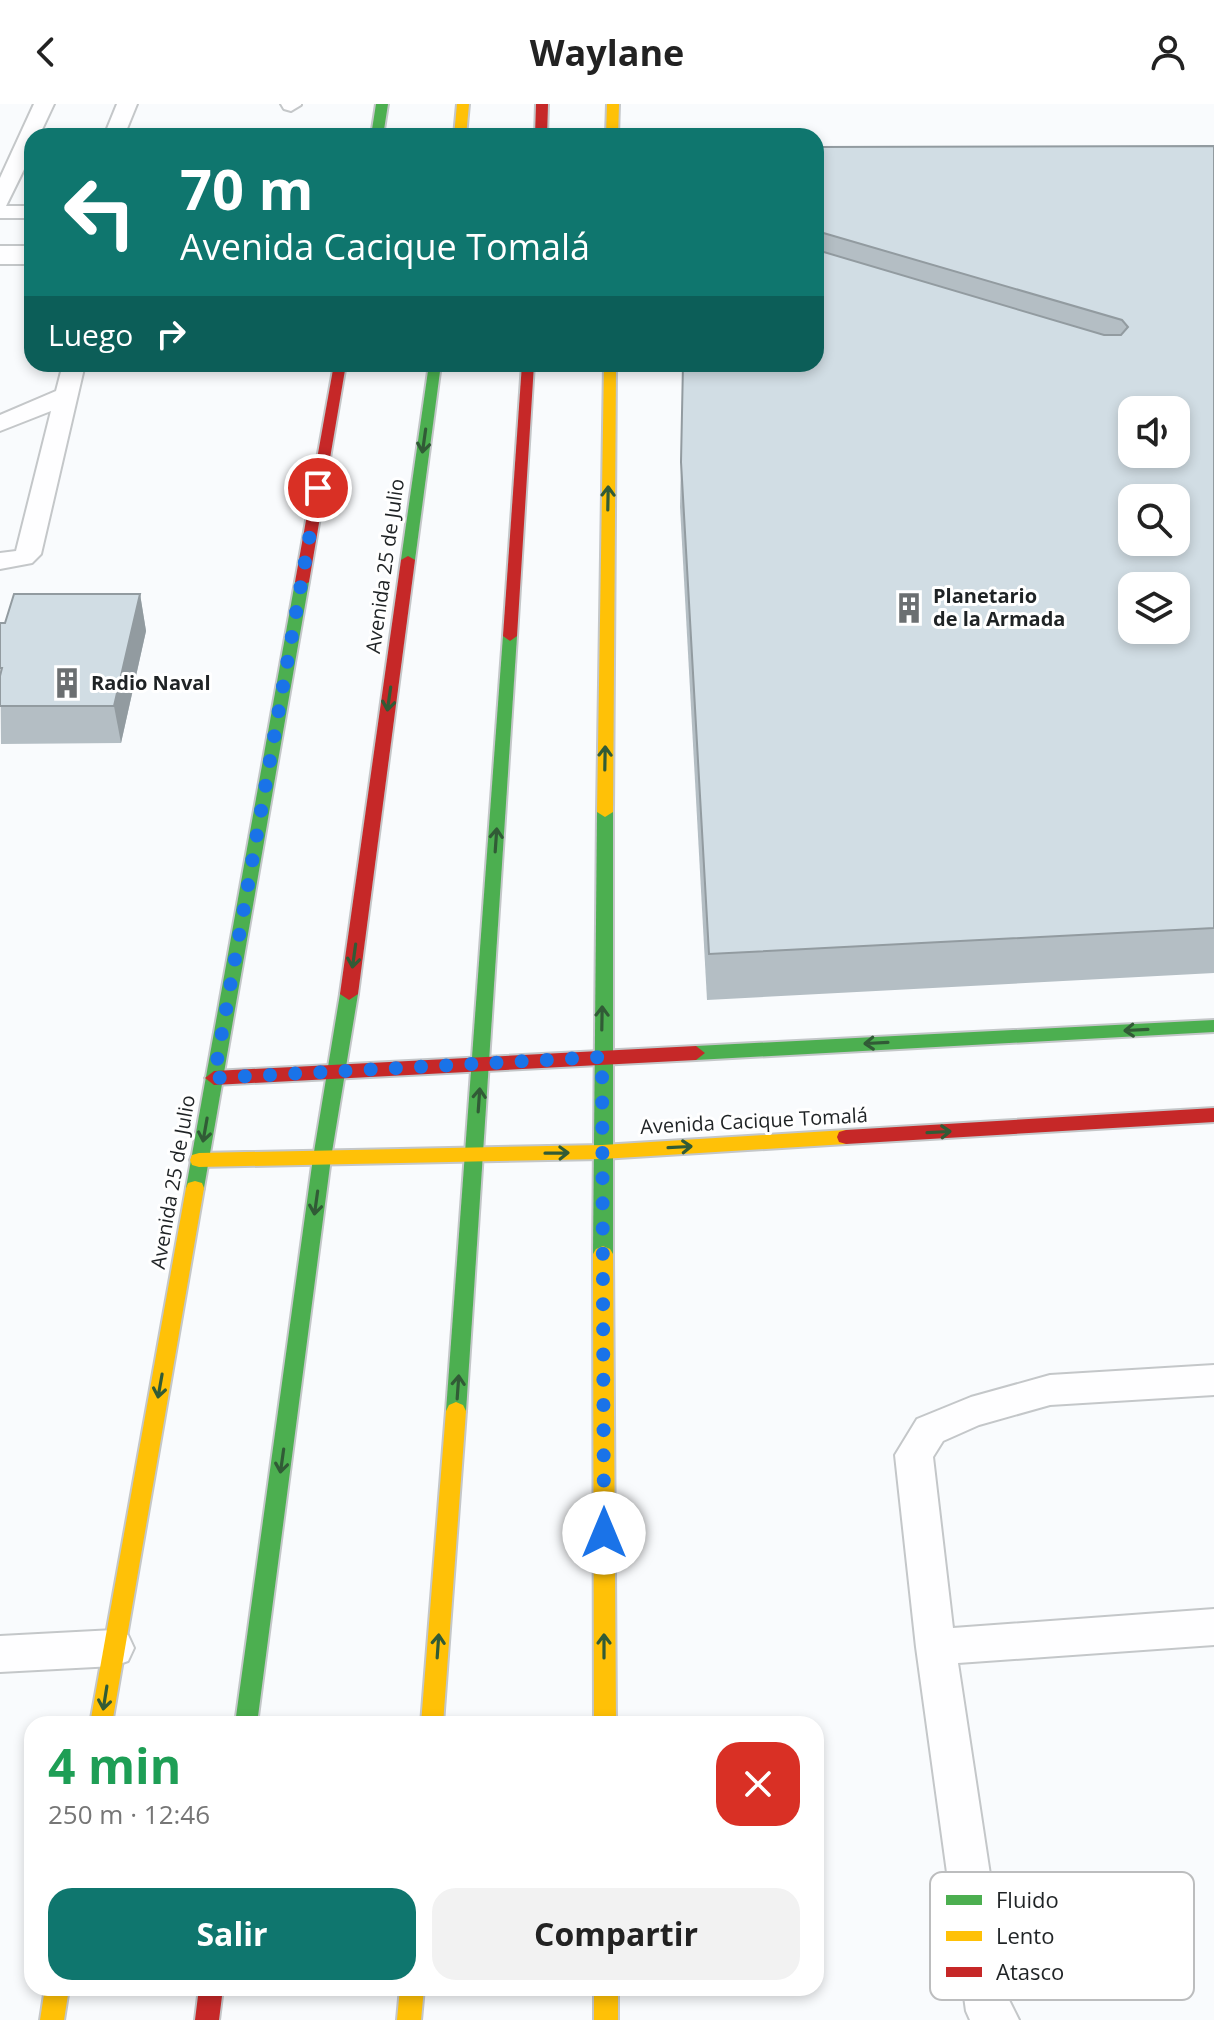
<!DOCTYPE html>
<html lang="es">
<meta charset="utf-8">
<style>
body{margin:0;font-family:"Open Sans",sans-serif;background:#f2f2f2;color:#222;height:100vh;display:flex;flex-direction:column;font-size:30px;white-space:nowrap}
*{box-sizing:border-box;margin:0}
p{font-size:26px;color:#767676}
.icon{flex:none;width:44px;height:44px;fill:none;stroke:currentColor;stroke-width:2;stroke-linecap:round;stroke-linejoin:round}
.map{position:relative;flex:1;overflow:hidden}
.side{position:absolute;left:24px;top:1612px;width:800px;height:280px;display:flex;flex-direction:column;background:#fff;border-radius:24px;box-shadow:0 4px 12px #0003}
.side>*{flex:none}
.banner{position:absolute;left:24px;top:24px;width:800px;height:244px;border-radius:24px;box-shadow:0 4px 12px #0003;background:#0f766e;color:#fff;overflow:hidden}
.buttons{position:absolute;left:1118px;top:292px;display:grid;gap:16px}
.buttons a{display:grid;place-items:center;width:72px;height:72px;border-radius:16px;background:#fff;box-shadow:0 4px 12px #0003;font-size:40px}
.pin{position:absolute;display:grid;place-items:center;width:68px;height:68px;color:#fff;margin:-34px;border:4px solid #fff;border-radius:50%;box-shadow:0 2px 8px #0007}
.me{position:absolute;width:88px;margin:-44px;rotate:0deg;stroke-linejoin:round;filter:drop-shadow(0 0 6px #0008)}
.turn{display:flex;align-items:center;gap:28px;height:168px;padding:0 24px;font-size:36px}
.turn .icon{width:104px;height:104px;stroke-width:2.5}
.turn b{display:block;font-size:56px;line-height:68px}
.then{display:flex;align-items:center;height:76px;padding:0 24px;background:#0003;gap:16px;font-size:30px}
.round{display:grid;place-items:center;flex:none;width:84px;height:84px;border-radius:24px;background:#f2f2f2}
.summary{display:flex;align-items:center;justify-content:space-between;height:136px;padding:0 24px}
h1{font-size:48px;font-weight:700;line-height:60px;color:#1e9e55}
.button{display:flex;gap:16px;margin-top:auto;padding:16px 24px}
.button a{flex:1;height:92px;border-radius:24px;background:#0f766e;color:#fff;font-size:32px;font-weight:700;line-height:92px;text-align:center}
.button a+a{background:#f2f2f2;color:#222}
header{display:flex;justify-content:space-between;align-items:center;height:104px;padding:0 24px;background:#fff;font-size:36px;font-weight:700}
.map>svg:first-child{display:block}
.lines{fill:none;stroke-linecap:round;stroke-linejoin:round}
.lane-casing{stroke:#c4c7c9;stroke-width:4}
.street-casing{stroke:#c4c7c9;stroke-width:4}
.fast-casing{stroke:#c4c7c9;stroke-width:4}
.slow-casing{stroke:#c4c7c9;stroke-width:4}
.jam-casing{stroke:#c4c7c9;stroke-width:4}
.lane{fill:#fefeff;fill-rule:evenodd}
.street{fill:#fefeff;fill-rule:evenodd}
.fast{fill:#4caf50;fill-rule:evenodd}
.slow{fill:#ffc107;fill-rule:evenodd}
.jam{fill:#c62828;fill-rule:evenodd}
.wall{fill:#b4bec4}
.shaded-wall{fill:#929ba0}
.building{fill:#d1dde4;stroke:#929ba0;stroke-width:2;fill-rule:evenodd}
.oneway{stroke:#315b36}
.route{stroke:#1a73e8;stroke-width:14;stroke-dasharray:0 25.2}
.labels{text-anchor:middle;stroke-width:6;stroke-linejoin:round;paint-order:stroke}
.street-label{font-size:20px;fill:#1f2325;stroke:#fff}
.poi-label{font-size:20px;font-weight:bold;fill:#1f2325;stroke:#fff;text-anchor:start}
.key{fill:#fff;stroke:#bcbdbe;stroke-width:2}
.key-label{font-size:22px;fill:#1f2325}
</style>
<header><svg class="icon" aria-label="back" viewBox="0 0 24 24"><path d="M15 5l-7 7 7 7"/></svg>Waylane<svg class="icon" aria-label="person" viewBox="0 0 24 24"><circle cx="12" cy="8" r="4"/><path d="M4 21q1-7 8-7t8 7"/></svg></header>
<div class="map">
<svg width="1214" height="1916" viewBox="0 0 1214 1916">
<rect width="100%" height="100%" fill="#f9fbfd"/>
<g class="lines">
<defs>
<g id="lane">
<polygon points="34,0 54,0 39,32 32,32 32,49 6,102 32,102 32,114 0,114 0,74"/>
<polygon points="117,0 137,0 124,32 104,32"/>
<polygon points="281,0 301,0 301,1 291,7 284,5"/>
<polygon points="63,260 85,260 41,450 32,459 0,465 0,449 16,447 51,307 0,327 0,311 56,287"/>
<polygon points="1214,1261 1214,1291 1050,1301 979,1321 943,1337 933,1353 953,1524 1214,1505 1214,1541 958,1559 1009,1896 1019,1916 970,1916 966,1907 916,1543 895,1351 917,1315 971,1293 1050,1271"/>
<polygon points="114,1526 128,1531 134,1544 128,1557 114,1562 0,1568 0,1532"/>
</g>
<rect id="street" x="0" y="142" width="32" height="18"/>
<g id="fast">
<polygon points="376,0 388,0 383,32 371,32"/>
<polygon points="429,260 441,260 415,456 408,460 401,456"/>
<polygon points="302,474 309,478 204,1084 202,1089 188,1089 186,1084 295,478"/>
<polygon points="510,527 517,532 466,1307 463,1313 456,1316 449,1313 446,1307 503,532"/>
<polygon points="605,703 613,708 613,1150 610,1155 596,1155 593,1150 597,708"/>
<polygon points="349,884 358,890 331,1054 257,1620 235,1620 313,1054 340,890"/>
<polygon points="1214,916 1214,928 696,956 687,949 696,942"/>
</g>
<g id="slow">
<polygon points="457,0 469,0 466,32 454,32"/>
<polygon points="607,0 619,0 618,32 606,32"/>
<polygon points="604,260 616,260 613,708 605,713 597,708"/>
<polygon points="846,1026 853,1028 855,1033 853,1038 846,1040 602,1055 199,1063 192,1061 190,1056 192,1051 199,1049 602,1041"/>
<polygon points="195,1077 202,1079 204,1084 112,1620 90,1620 186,1084 188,1079"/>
<polygon points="603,1142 610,1145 613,1150 616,1620 594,1620 593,1150 596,1145"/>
<polygon points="456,1298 463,1301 466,1307 443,1620 421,1620 446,1307 449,1301"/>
<polygon points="45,1884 69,1884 64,1916 40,1916"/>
<polygon points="400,1884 424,1884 421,1916 397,1916"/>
<rect x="594" y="1884" width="24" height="32"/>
</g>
<g id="jam">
<polygon points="536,0 548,0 547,32 535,32"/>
<polygon points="334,260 346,260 309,478 302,482 295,478"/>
<polygon points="522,260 534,260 517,532 510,537 503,532"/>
<polygon points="408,452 415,456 358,890 349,896 340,890 401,456"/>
<polygon points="696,942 705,949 696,956 214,981 205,974 214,967"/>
<polygon points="1214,1004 1214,1018 846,1040 839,1038 837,1033 839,1028 846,1026"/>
<polygon points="199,1884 223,1884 219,1916 195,1916"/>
</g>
</defs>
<use href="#lane" class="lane-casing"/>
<use href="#street" class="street-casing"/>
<use href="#fast" class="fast-casing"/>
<use href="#slow" class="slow-casing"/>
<use href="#jam" class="jam-casing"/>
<use href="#lane" class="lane"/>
<use href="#street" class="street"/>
<use href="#fast" class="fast"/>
<use href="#slow" class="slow"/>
<use href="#jam" class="jam"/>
</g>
<g class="wall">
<polygon points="1214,42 1214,869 707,896 680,403 683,260 816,43"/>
<polygon points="140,490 146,527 121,639 1,640 0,519 5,519"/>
</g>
<g class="shaded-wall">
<polygon points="820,128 817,170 816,130"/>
<polygon points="140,490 146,527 121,639 114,602"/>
</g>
<g class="building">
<path d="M1214,42V824L709,850L681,358L683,260H816V43ZM820,128L1122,216L1128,223L1121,231H1104L817,146L816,130ZM1132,306H1176V350H1132ZM1132,394H1176V438H1132ZM1132,482H1176V526H1132Z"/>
<polygon points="14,490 140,490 114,602 0,602 0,572 2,564 0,564 0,519 5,519"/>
</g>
<defs><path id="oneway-shaft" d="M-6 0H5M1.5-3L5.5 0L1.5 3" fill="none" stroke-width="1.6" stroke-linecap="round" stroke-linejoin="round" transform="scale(2)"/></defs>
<g class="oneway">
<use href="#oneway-shaft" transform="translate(424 337) rotate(98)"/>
<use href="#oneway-shaft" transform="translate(608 394) rotate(-89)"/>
<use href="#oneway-shaft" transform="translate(389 595) rotate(98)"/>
<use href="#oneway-shaft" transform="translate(605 654) rotate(-89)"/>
<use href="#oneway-shaft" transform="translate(496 736) rotate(-86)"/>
<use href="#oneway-shaft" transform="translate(354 852) rotate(98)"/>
<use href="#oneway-shaft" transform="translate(602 914) rotate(-89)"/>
<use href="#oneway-shaft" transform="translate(1136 926) rotate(177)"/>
<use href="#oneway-shaft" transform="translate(876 939) rotate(177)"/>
<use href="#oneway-shaft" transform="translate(479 996) rotate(-86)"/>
<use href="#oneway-shaft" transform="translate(205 1026) rotate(100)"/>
<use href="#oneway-shaft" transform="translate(939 1028) rotate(-3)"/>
<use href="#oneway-shaft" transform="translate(680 1043) rotate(-3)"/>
<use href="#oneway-shaft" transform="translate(557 1049) rotate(-1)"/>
<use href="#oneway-shaft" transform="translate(316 1099) rotate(98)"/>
<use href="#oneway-shaft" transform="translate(160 1282) rotate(100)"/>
<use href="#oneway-shaft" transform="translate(458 1283) rotate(-86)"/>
<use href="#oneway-shaft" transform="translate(282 1357) rotate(98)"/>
<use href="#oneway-shaft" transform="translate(438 1542) rotate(-86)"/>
<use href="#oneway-shaft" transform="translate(604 1542) rotate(-90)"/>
<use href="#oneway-shaft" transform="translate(105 1594) rotate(99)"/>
</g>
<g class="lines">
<polyline class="route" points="318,384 214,974 602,953 604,1429"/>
</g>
<defs>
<symbol id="building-bare" viewBox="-9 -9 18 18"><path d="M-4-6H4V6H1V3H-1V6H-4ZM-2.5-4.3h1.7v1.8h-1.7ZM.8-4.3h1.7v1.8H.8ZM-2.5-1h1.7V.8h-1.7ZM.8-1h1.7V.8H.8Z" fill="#6b6f71" stroke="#fff" stroke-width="2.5" paint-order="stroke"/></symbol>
</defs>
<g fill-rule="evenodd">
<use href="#building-bare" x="887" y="482" width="44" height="44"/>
<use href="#building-bare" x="45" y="557" width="44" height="44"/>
</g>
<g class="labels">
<g class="street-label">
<text transform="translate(385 462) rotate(-82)" y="7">Avenida 25 de Julio</text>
<text transform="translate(754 1017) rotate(-3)" y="7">Avenida Cacique Tomalá</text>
<text transform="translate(173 1078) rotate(-80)" y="7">Avenida 25 de Julio</text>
</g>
<g class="poi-label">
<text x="933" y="499">Planetario<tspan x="933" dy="23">de la Armada</tspan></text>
<text x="91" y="586">Radio Naval</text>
</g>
</g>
<rect x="930" y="1768" width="264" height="128" rx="12" class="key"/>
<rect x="946" y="1791" width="36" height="10" fill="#4caf50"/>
<rect x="946" y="1827" width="36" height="10" fill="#ffc107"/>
<rect x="946" y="1863" width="36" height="10" fill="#c62828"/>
<g class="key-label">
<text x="996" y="1804">Fluido</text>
<text x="996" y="1840">Lento</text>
<text x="996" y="1876">Atasco</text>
</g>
</svg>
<div class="buttons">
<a><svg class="icon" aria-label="sound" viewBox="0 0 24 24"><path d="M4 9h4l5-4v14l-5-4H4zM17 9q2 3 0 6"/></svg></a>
<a><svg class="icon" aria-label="search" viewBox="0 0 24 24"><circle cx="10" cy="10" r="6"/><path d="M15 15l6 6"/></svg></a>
<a><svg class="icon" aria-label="layers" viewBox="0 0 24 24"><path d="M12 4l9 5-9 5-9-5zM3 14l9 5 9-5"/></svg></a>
</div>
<div class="pin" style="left:318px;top:384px;background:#d93025"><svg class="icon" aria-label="arrive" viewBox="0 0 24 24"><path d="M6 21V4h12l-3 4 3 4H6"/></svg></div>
<svg class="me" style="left:604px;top:1429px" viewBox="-20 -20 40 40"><circle r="19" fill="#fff"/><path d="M0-13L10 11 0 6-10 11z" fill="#1a73e8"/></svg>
<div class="banner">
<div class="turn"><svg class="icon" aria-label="left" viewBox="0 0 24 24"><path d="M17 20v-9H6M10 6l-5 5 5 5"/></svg><div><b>70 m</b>Avenida Cacique Tomalá</div></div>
<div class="then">Luego<svg class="icon" aria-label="right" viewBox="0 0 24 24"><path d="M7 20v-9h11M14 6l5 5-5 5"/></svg></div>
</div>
<section class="side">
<div class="summary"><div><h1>4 min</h1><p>250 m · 12:46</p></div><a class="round" style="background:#d93025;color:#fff"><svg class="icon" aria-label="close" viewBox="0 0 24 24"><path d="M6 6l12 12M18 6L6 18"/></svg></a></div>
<div class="button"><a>Salir</a><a>Compartir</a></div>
</section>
</div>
